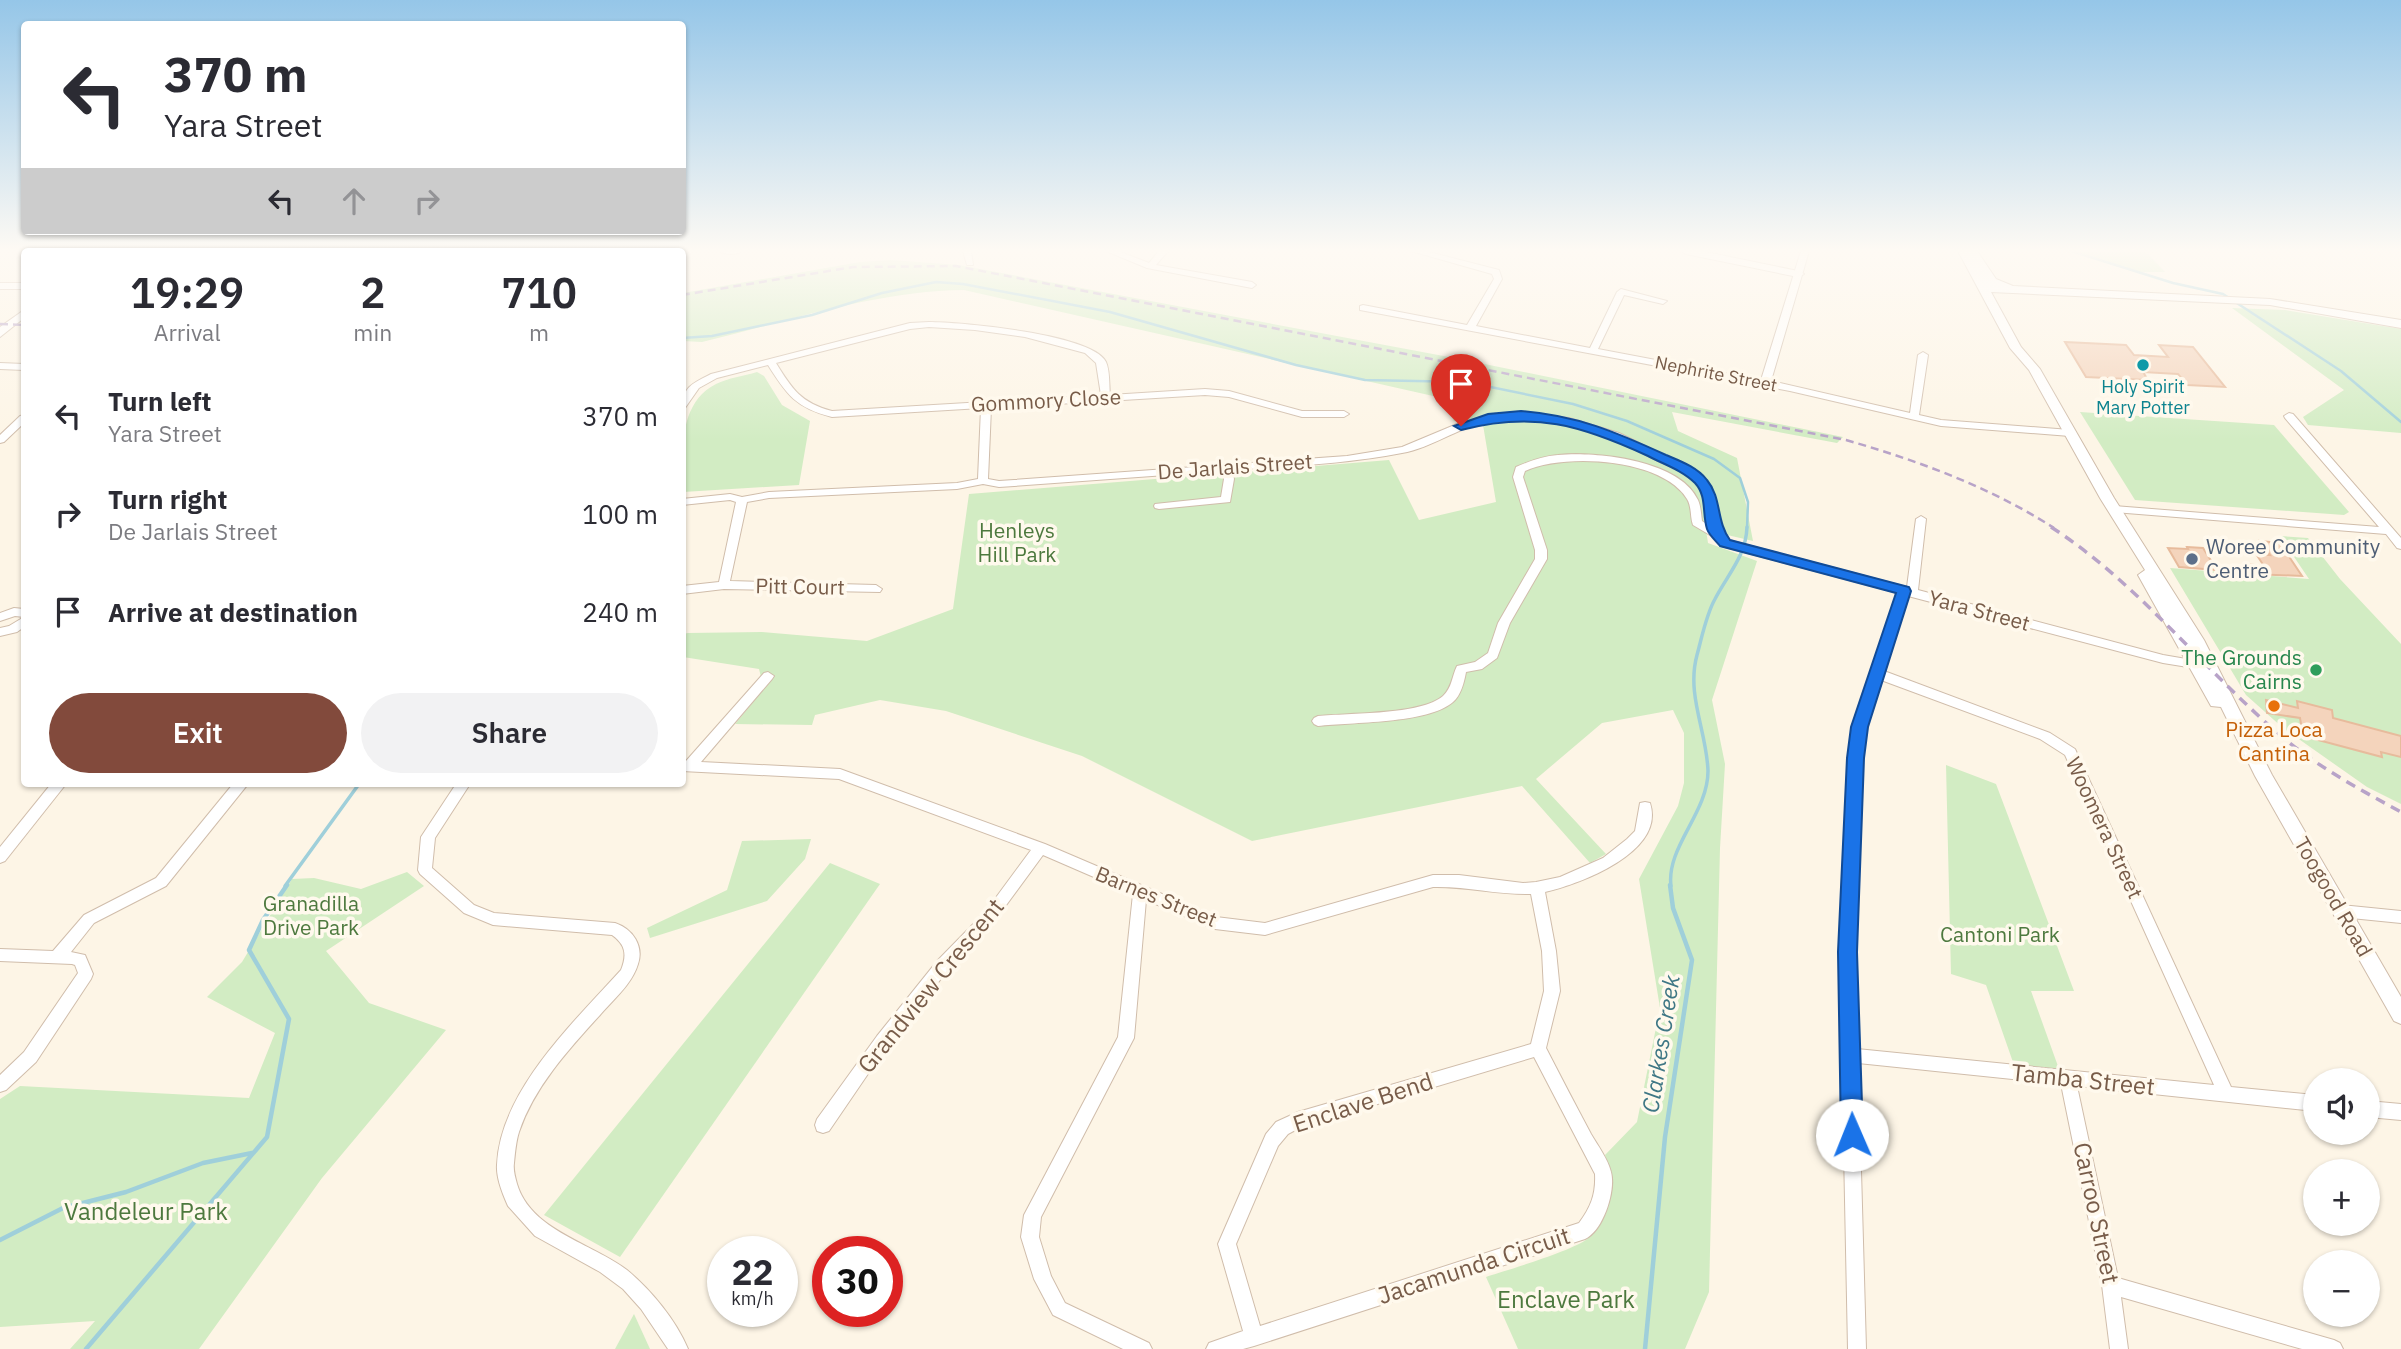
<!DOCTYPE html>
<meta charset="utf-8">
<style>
body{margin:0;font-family:"IBM Plex Sans",sans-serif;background:#f2f2f3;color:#2b2b33;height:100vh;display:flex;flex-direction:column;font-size:26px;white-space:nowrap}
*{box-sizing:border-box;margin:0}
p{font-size:23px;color:#7c7c81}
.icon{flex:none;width:38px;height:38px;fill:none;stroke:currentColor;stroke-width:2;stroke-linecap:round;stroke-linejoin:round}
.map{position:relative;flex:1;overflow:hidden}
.drawer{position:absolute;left:21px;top:248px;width:665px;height:539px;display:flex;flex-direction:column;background:#fff;border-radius:7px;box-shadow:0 2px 5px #0004}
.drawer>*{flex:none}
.hud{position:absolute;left:21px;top:21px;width:665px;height:214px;border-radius:7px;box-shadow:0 2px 5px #0004;background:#fff;color:#2b2b33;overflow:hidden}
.tools{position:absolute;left:2303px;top:1068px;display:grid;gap:14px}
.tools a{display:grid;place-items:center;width:77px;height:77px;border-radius:50%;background:#fff;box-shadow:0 2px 5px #0004;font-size:35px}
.speed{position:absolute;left:707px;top:1236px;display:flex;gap:14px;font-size:35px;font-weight:700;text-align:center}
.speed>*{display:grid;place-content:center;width:91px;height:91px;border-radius:50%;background:#fff;box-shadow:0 2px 5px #0004;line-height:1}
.speed small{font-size:18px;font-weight:400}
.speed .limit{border:10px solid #d22;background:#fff;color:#111}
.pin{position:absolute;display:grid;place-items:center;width:60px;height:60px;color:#fff;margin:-72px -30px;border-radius:50% 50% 50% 0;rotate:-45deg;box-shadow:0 0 7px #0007}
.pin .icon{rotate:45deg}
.me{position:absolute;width:77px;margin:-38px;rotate:359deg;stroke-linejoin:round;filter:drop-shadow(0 0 5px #0008)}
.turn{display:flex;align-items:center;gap:24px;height:147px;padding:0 28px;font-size:32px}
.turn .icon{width:91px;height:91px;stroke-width:2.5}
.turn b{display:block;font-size:49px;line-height:60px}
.lanes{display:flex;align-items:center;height:66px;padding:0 28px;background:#0003;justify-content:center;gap:35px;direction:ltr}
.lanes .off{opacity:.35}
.eta{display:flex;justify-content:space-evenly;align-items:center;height:119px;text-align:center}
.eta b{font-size:42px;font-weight:600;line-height:49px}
.button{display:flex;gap:14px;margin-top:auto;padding:14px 28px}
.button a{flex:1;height:80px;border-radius:42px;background:#824a3c;color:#fff;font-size:28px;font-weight:600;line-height:80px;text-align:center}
.button a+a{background:#f2f2f3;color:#2b2b33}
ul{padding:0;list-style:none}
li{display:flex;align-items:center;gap:21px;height:98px;padding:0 28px}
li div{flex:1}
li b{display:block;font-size:26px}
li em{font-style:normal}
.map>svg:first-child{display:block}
.green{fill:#d2ecc3}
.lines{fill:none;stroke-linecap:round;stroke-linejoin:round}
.stream-far2{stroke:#9fcfda;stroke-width:2.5}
.stream-far1{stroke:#9fcfda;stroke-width:3.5}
.stream{stroke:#9fcfda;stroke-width:4.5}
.building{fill:#f4d4bc;stroke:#e7bb9c;stroke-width:2}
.minor-casing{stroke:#d0bdab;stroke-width:2}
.tertiary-casing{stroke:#d0bdab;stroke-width:2}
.minor{fill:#fff;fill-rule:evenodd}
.tertiary{fill:#fff;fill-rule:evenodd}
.rail-far1{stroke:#b8a3c8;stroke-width:2.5;stroke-dasharray:8 5;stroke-linecap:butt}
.rail{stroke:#b8a3c8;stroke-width:3.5;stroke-dasharray:10 7;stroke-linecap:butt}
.route{fill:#1a73e8;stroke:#114b97;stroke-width:2}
.culture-dot{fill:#0f9aa8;stroke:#fff9ed;stroke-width:2.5}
.service-dot{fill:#5c6f8a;stroke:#fff9ed;stroke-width:2.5}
.leisure-dot{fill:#2e9e5b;stroke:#fff9ed;stroke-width:2.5}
.food-dot{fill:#e8710a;stroke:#fff9ed;stroke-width:2.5}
.labels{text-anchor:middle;stroke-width:7;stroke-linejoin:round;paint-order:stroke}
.far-street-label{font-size:18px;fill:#785c49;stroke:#fff9ed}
.far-culture-label{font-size:18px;fill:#0d838f;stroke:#fff9ed}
.street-label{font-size:21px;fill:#785c49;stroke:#fff9ed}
.park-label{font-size:21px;fill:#4d793e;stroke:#fff9ed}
.service-label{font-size:21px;fill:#4e5e75;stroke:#fff9ed;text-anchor:start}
.leisure-label{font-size:21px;fill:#27864d;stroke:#fff9ed;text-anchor:end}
.food-label{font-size:21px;fill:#c56008;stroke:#fff9ed}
.water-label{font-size:23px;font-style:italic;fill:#3f7785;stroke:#fff9ed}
.near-street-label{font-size:24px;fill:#785c49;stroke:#fff9ed}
.near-park-label{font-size:24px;fill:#4d793e;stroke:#fff9ed}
</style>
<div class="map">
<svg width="2401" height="1349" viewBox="0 0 2401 1349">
<rect width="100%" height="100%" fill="#fdf5e6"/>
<g class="green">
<polygon points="2067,251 2145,251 2165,272 2135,272"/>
<path d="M891,260L959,265L1465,360L1843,437L1837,443L1672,412L1678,431L1737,458L1753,541L1706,530L1708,543L1757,561L1712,700L1725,764L1720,848L1709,1292L1685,1349H1518L1486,1277C1507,1270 1572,1251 1587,1239C1613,1219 1615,1183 1605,1155L1637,1122L1660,1008L1639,879L1678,806L1684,783V733L1673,710L1602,723L1536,779L1606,854L1590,863L1522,786L1252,841L1082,756L946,711L880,700L815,715L812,725L735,724L764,689L759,669L683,657V634L688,633L762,632L867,641L953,609L969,494L1389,460L1419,520L1496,502L1483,425L1454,421L1442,398L964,290C876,291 788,321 702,342L683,341V293L860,262Z"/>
<polygon points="2232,308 2285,310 2401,329 2401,433 2308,425 2303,417 2344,390"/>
<path d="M757,372L764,376L782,405L810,421L799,485L683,492C682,457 677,403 716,384C728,378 744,376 757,372Z"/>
<polygon points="2080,412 2274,425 2349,512 2344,515 2135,500"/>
<polygon points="2280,536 2308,538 2340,579 2401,644 2401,804 2367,787 2283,728 2246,695 2170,568 2309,579"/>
<polygon points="1946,765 1996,784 2074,991 2031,991 2059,1069 2014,1065 1986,985 1951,974"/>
<polygon points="811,839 805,859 767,901 650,938 647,928 727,890 742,841"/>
<polygon points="830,863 880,884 620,1257 544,1215"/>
<polygon points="407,872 424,886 326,951 369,1003 446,1030 322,1178 199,1349 70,1349 95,1321 0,1327 0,1099 20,1086 249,1098 275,1033 207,997 242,962 292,879 314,878 361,889"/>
<polygon points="634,1314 650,1349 615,1349"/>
</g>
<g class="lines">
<g class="stream-far2">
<polyline points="2071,251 2173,283 2223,294 2341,371 2401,422"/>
<polyline points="682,338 712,336 812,315 882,293 936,282 963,284 1110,312 1296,365 1365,380 1466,382 1573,404 1627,421 1714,459 1740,478 1748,502 1747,528"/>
</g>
<g class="stream-far1">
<polyline points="285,886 359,784"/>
<path d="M1671,886C1666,847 1708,813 1708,771C1707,732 1686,695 1697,655C1702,637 1706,615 1715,599C1728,574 1746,556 1747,527"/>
</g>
<g class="stream">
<polyline points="0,1240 63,1208 126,1192 203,1163 252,1153"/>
<polyline points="86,1349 267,1137 289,1019 249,950 263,920 287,885"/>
<polyline points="1645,1349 1665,1137 1692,960 1673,908 1670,885"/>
</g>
</g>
<g class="building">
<polygon points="2065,342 2126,345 2134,355 2168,357 2159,345 2193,347 2225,387 2187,385 2178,374 2143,372 2148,380 2086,377"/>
<polygon points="2260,541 2280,543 2302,576 2252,574 2246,564 2264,566 2256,554 2270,555"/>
<polygon points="2187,547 2203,548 2217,570 2179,567 2168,548 2188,549"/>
<polygon points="2266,700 2298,708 2297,701 2332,710 2333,718 2401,736 2401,757 2381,752 2382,757 2303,736 2300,718 2267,713"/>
</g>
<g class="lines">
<defs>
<g id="minor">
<rect x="618" y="251" width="8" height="1"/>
<path d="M720,251H742C737,255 724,255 720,251Z"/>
<polygon points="963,251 971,251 973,265 967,265"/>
<polygon points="1106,251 1118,251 1149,263 1159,251 1168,251 1156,265 1252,282 1256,285 1252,288 1147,268"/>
<polygon points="1411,251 1425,251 1499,270 1502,279 1476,326 1590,348 1617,292 1621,289 1667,301 1663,304 1624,295 1598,349 1761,380 1801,251 1809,251 1771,381 1910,413 1918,355 1923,352 1928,355 1919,415 1941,420 2070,430 2075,433 2070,436 1941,426 1790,391 1360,310 1360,306 1363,305 1467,325 1494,279 1492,274"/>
<rect x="0" y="283" width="24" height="6"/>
<path d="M929,322C959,322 1093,334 1106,362C1110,371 1109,385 1110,395L1205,389L1229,391L1302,411H1344L1349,414L1344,417H1302L1229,397L1205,395L991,408L988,479L999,481L1347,456L1402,447L1457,424L1488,415L1521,412L1569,418L1619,433L1697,472L1712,489L1719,528L1729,540L1907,587L1916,519L1921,516L1926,519L1918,590L2163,655L2198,661L2200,664L2194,668L2163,663L1908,596L1884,671L2050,733L2075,749L2231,1087L2315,1095V1111L2077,1086L2118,1278L2334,1340L2340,1343L2343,1349H2302L2121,1297L2128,1349H2110L2102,1285L2061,1084L1858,1063L1866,1349H1848L1840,952L1849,758L1854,727L1898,593L1721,546L1715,538L1693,525C1690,517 1692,507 1687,499C1662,458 1564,453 1525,471L1523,477L1547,550V559L1510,623L1497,658L1482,669L1466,672C1464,683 1461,695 1453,702C1428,724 1351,722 1318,726L1314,724L1312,721L1314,718L1318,716C1349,713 1421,715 1443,696C1452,688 1452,676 1457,666L1475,662L1488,653L1498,623L1535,559V550L1513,477L1516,467C1530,461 1543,456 1558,455C1596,451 1680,460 1698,500C1701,507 1701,514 1702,521L1708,525C1706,514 1706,497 1700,488C1691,473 1671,467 1656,460C1605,434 1546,408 1487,421C1458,428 1431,448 1402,453C1346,464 1289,466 1232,470L1234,479L1230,502L1159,509L1155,508L1154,506L1155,504L1221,497L1224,479L1222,471L999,487L983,484L957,489L769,498L747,502L730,581L876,585L882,589L880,592L724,589L682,594V586L719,582L736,502L730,500L682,505V499L730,494L742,497L769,492L957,483L978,479L981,408L832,417C796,408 787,395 768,365L717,378L699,388L685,408L682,409C682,387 693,383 711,374L910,323ZM929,327L975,330L1025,337L1085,353L1096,363L1101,395L832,411C801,403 792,389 776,363L910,329ZM1881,680L2040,739L2065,755L2214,1085L1857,1049L1854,952L1861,758L1866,727Z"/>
<polygon points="0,363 24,364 24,370 0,369"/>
<polygon points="2289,413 2293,414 2401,538 2401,549 2397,548 2386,534 2114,512 2109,509 2114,506 2379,527 2285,418 2284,416"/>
<polygon points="24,415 24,423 4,442 0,443 0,435 20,416"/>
<polygon points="14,608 24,609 24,627 17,632 0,636 0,628 9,626 24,617 15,616 0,621 0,613"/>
<path d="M768,672L774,676L772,679L701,762L840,769L1045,844L1216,917L1265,923L1433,875H1459L1523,883L1536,882L1560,877L1603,858L1627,839L1635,831L1640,803L1645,802L1650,803C1666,852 1580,884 1545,892L1556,951L1560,991L1546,1048C1561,1077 1576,1106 1591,1134C1598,1146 1608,1159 1611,1172C1616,1191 1603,1231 1585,1239L1254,1346L1243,1349H1206L1209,1343L1243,1331L1218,1244L1266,1134L1276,1122L1298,1112L1531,1044L1544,991L1542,951L1531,894C1498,895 1466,886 1433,887L1265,935L1215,929L1146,900L1134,1038L1041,1217L1039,1237L1051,1276L1065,1303L1149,1343L1152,1349H1123L1053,1315L1034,1279L1021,1237L1024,1215L1118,1037L1133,894L1043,855L996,919L948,970L887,1046L829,1131L823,1133L817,1131L815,1125L817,1119L877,1036L938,960L986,911L1031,850L839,779L682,771V761H686L764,673ZM1534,1057L1595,1174C1596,1194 1591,1207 1579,1223L1260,1326L1236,1244L1278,1146L1288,1134L1301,1127Z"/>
<polygon points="51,784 66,784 5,861 0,863 0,847"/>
<polygon points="233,784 248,784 166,886 94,923 71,952 85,955 93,974 91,979 36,1062 6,1090 0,1092 0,1075 24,1052 78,973 75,965 72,964 0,961 0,949 53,951 84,915 156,878"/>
<path d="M456,784H470L435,838L432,868L474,905L494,913L615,923C633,929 644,946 638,964C632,984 614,999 600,1015C569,1049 534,1087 519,1132C516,1141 515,1153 514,1163C513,1170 515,1177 517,1184C531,1231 592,1243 627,1270C651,1290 676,1320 688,1349H668L641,1309L623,1289L600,1272L535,1236L508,1206C503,1195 496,1178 497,1165C500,1091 574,1022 621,970C627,955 626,945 612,935L493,925L464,913L420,874L418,870L421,837Z"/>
<polygon points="2341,905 2401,911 2401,923 2341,917 2336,915 2334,911 2336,907"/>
<polygon points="2368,1101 2401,1104 2401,1120 2368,1117"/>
</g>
<g id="tertiary">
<polygon points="1681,251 1701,251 1798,271 1804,274 1798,277 1686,254"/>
<polygon points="1958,251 1977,251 1996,279 2013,286 2270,299 2401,320 2401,328 2270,305 1991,292 2021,347 2040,369 2114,498 2204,640 2272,775 2401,997 2401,1024 2394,1021 2255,776 2221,707 2211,706 2138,575 2145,570 2100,498 2029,370 2010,348"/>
<polygon points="24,310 24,318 0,337 0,327"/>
</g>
</defs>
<use href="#minor" class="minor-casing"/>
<use href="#tertiary" class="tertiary-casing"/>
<use href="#minor" class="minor"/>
<use href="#tertiary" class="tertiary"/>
<g class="rail-far1">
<path d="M682,295L853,267L956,266L1846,440C1919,461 1990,487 2054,528"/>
<polyline points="0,324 24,325"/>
</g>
<path class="rail" d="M2051,527C2138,583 2202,668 2280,735C2316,766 2359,789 2401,812"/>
</g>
<linearGradient id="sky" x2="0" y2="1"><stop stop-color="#95c6e8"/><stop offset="0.57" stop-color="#fefaf4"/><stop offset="1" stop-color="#fefaf4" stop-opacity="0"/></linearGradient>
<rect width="2401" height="440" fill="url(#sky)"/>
<path class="route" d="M1521,411C1576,415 1616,432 1666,455C1680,461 1697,467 1707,480C1722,498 1716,521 1730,540L1909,587L1911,591L1868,727L1864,758L1857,952L1863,1135L1860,1142L1852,1145L1844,1142L1841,1135L1838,952L1847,758L1851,727L1896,593L1720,546C1716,541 1709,535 1707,529C1702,513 1707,496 1695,483C1682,470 1663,464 1648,456C1581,425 1534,411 1461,430L1454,426L1488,414Z"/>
<circle class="culture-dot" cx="2143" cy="365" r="7"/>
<circle class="service-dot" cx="2192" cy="559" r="7"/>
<circle class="leisure-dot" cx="2316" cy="670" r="7"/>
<circle class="food-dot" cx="2274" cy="706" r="7"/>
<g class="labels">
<g class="far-street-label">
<text transform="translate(1716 374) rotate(11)" y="6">Nephrite Street</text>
</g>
<g class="far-culture-label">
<text x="2143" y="393">Holy Spirit<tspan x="2143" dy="21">Mary Potter</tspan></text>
</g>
<g class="street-label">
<text transform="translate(1046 401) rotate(-3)" y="7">Gommory Close</text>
<text transform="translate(1235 467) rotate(-4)" y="7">De Jarlais Street</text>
<text transform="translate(800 587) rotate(1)" y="7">Pitt Court</text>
<text transform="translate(1979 611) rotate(15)" y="7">Yara Street</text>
<text transform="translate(2104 828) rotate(65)" y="7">Woomera Street</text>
<text transform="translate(1156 897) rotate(22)" y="7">Barnes Street</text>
<text transform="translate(2333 897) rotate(60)" y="7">Toogood Road</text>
</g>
<g class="park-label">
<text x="1017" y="538">Henleys<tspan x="1017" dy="24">Hill Park</tspan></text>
<text x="311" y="911">Granadilla<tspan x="311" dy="24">Drive Park</tspan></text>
<text x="2000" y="942">Cantoni Park</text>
</g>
<g class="service-label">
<text x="2206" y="554">Woree Community<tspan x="2206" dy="24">Centre</tspan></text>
</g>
<g class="leisure-label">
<text x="2302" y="665">The Grounds<tspan x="2302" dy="24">Cairns</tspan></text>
</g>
<g class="food-label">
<text x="2274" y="737">Pizza Loca<tspan x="2274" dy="24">Cantina</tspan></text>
</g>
<g class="water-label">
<text transform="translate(1661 1044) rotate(-81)" y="8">Clarkes Creek</text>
</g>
<g class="near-street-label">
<text transform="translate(931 986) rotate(-51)" y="8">Grandview Crescent</text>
<text transform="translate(2083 1080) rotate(6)" y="8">Tamba Street</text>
<text transform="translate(1363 1103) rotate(-18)" y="8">Enclave Bend</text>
<text transform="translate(2096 1213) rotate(78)" y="8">Carroo Street</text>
<text transform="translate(1474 1266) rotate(-18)" y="8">Jacamunda Circuit</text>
</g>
<g class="near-park-label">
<text x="146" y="1220">Vandeleur Park</text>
<text x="1566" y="1308">Enclave Park</text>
</g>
</g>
</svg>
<div class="tools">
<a><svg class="icon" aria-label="sound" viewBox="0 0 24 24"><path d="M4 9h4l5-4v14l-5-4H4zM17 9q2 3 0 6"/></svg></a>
<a>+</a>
<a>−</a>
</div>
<div class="speed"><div>22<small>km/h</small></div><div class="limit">30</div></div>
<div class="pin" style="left:1461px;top:426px;background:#d93025"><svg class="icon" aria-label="arrive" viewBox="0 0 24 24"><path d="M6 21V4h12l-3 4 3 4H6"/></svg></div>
<svg class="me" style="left:1852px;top:1135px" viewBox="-20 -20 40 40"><circle r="19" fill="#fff"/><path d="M0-13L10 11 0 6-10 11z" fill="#1a73e8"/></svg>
<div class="hud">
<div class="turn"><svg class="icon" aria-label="left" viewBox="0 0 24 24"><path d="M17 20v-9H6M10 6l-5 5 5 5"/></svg><div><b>370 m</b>Yara Street</div></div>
<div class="lanes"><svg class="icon" aria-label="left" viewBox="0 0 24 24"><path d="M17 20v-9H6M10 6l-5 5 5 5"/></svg><svg class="icon off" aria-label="ahead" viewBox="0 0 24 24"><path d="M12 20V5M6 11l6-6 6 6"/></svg><svg class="icon off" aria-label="right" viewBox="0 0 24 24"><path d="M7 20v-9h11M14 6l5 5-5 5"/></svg></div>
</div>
<section class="drawer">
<div class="eta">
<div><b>19:29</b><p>Arrival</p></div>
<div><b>2</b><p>min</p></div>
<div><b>710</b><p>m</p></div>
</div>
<ul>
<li><svg class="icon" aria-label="left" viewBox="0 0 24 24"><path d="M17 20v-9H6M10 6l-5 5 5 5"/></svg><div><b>Turn left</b><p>Yara Street</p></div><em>370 m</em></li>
<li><svg class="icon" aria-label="right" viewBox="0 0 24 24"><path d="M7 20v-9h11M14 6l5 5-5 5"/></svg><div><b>Turn right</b><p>De Jarlais Street</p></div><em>100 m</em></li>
<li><svg class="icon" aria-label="arrive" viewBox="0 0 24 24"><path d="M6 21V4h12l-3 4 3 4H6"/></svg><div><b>Arrive at destination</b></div><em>240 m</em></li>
</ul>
<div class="button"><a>Exit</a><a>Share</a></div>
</section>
</div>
